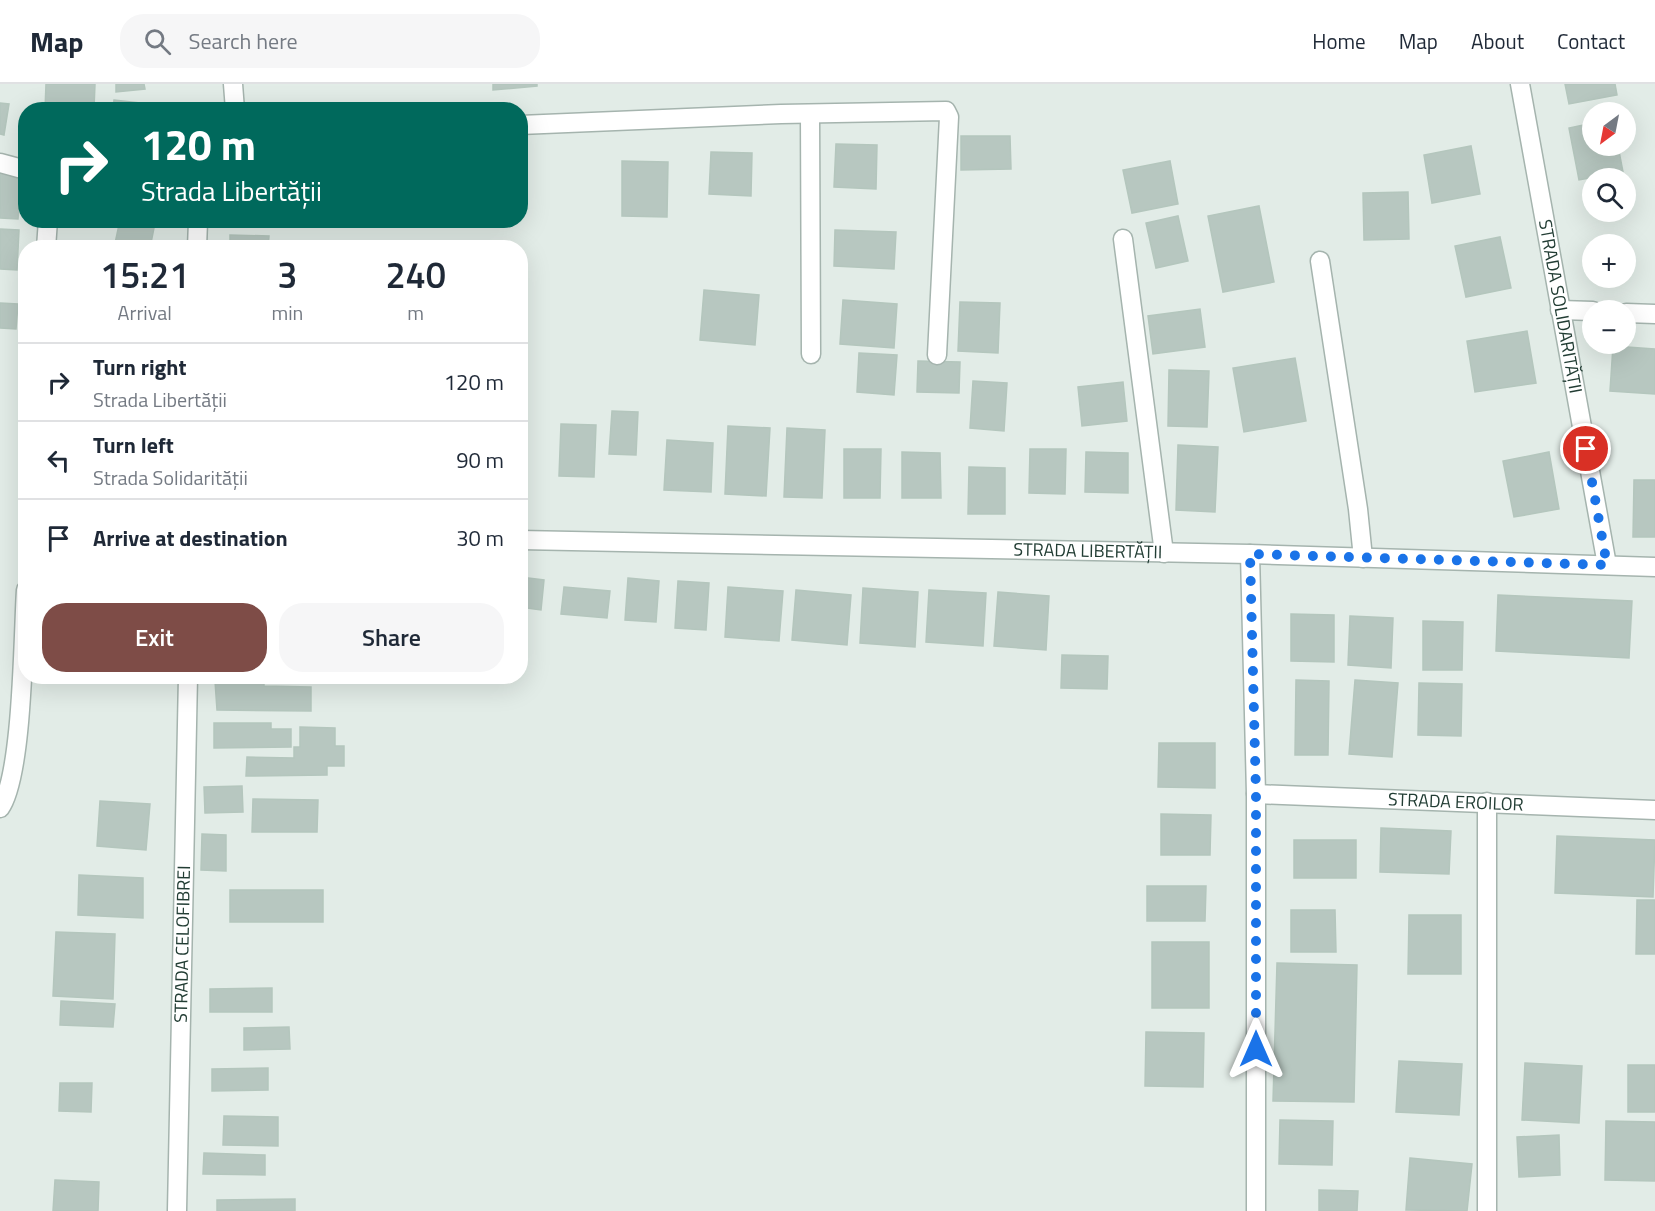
<!DOCTYPE html>
<meta charset="utf-8">
<style>
body{margin:0;font-family:"Titillium Web",sans-serif;background:#f6f6f7;color:#1f2937;height:100vh;display:flex;flex-direction:column;font-size:22px;white-space:nowrap}
*{box-sizing:border-box;margin:0}
p{font-size:20px;color:#747a83}
.icon{flex:none;width:33px;height:33px;fill:none;stroke:currentColor;stroke-width:2;stroke-linecap:round;stroke-linejoin:round}
.map{position:relative;flex:1;overflow:hidden}
.panel{position:absolute;left:18px;top:156px;width:510px;height:444px;display:flex;flex-direction:column;background:#fff;border-radius:24px;box-shadow:0 6px 24px #0002}
.panel>*{flex:none}
.guide{position:absolute;left:18px;top:18px;width:510px;height:126px;border-radius:24px;box-shadow:0 6px 24px #0002;background:#00695c;color:#fff;overflow:hidden}
.needle{width:39px;rotate:212deg}
.buttons{position:absolute;left:1582px;top:18px;display:grid;gap:12px}
.buttons a{display:grid;place-items:center;width:54px;height:54px;border-radius:50%;background:#fff;box-shadow:0 6px 24px #0002;font-size:30px}
.pin{position:absolute;display:grid;place-items:center;width:51px;height:51px;color:#fff;margin:-26px;border:3px solid #fff;border-radius:50%;box-shadow:0 2px 6px #0007}
.me{position:absolute;width:66px;margin:-33px;rotate:0deg;stroke-linejoin:round;filter:drop-shadow(0 0 4px #0008)}
.turn{display:flex;align-items:center;gap:21px;height:126px;padding:0 24px;font-size:27px}
.turn .icon{width:78px;height:78px;stroke-width:2.5}
.turn b{display:block;font-size:42px;line-height:51px}
.eta{display:flex;justify-content:space-evenly;align-items:center;height:102px;text-align:center}
.eta b{font-size:36px;font-weight:600;line-height:42px}
.cta{display:flex;gap:12px;margin-top:auto;padding:12px 24px}
.cta a{flex:1;height:69px;border-radius:24px;background:#7e4c47;color:#fff;font-size:24px;font-weight:600;line-height:69px;text-align:center}
.cta a+a{background:#f6f6f7;color:#1f2937}
ul{padding:0;list-style:none}
li{display:flex;align-items:center;gap:18px;height:78px;padding:0 24px;border-top:2px solid #e0e1e3}
li div{flex:1}
li b{display:block;font-size:22px}
li em{font-style:normal}
header{display:flex;align-items:center;gap:36px;box-sizing:border-box;height:84px;padding:0 30px;background:#fff;border-bottom:2px solid #e0e1e3}
header strong{font-size:28px}
nav{display:flex;gap:33px;margin-inline-start:auto;font-size:21px}
.search{width:420px;height:54px;background:#f6f6f7;display:flex;align-items:center;gap:15px;box-sizing:border-box;padding:0 21px;border-radius:24px;color:#747a83;font-size:22px}
.map>svg:first-child{display:block}
.building{fill:#b7c7c0;stroke:#b4c6bd;stroke-width:1.5}
.lines{fill:none;stroke-linecap:round;stroke-linejoin:round}
.minor-casing{stroke:#a5b4ae;stroke-width:21}
.minor{stroke:#fff;stroke-width:18}
.route{stroke:#1a73e8;stroke-width:10;stroke-dasharray:0 18}
.labels{text-anchor:middle;stroke-width:4.5;stroke-linejoin:round;paint-order:stroke}
.street-label{font-size:18px;fill:#223d34;stroke:#f2f9f5}
</style>
<header>
<strong>Map</strong>
<div class="search"><svg class="icon" aria-label="search" viewBox="0 0 24 24"><circle cx="10" cy="10" r="6"/><path d="M15 15l6 6"/></svg>Search here</div>
<nav><a>Home</a><a>Map</a><a>About</a><a>Contact</a></nav>
</header>
<div class="map">
<svg width="1655" height="1127" viewBox="0 0 1655 1127">
<rect width="100%" height="100%" fill="#e2ece7"/>
<g class="building">
<polygon points="46,0 95,0 94,24 45,26"/>
<polygon points="116,0 144,0 145,5 116,8"/>
<polygon points="493,0 537,0 537,2 493,6"/>
<polygon points="1565,0 1615,0 1617,11 1569,20"/>
<polygon points="114,16 166,22 166,26 113,26"/>
<polygon points="0,19 9,20 4,51 0,50"/>
<polygon points="1593,39 1593,62 1618,62 1623,88 1579,96 1569,44"/>
<polygon points="961,52 1010,52 1011,85 961,86"/>
<polygon points="836,60 877,61 876,105 834,103"/>
<polygon points="1471,62 1480,110 1432,119 1424,71"/>
<polygon points="711,68 752,69 751,112 709,110"/>
<polygon points="622,77 668,78 667,133 622,132"/>
<polygon points="1170,77 1178,120 1132,129 1123,86"/>
<polygon points="0,88 22,90 18,135 0,134"/>
<polygon points="1408,108 1409,155 1364,156 1363,109"/>
<polygon points="1259,122 1274,198 1223,208 1208,132"/>
<polygon points="1178,132 1188,177 1156,184 1146,139"/>
<polygon points="120,136 155,139 150,164 114,164"/>
<polygon points="0,145 19,146 17,186 0,185"/>
<polygon points="835,146 896,148 894,185 834,182"/>
<polygon points="230,151 269,152 268,164 230,164"/>
<polygon points="1500,153 1511,204 1466,213 1455,162"/>
<polygon points="704,206 759,211 755,261 700,256"/>
<polygon points="843,216 897,220 894,264 840,260"/>
<polygon points="960,218 1000,219 998,269 958,267"/>
<polygon points="0,219 18,220 16,245 0,244"/>
<polygon points="1200,225 1205,263 1153,270 1148,232"/>
<polygon points="1527,247 1536,299 1475,308 1467,257"/>
<polygon points="1613,262 1655,265 1655,310 1610,307"/>
<polygon points="859,269 897,271 894,311 857,308"/>
<polygon points="1295,274 1306,337 1244,348 1233,284"/>
<polygon points="918,277 960,278 959,309 917,308"/>
<polygon points="1169,286 1209,287 1207,343 1168,342"/>
<polygon points="973,297 1007,299 1004,347 970,344"/>
<polygon points="1123,298 1127,337 1082,342 1078,303"/>
<polygon points="612,327 638,328 636,371 609,370"/>
<polygon points="561,340 596,341 594,393 559,392"/>
<polygon points="728,342 770,344 766,412 725,410"/>
<polygon points="787,344 825,346 822,414 784,413"/>
<polygon points="667,356 713,359 711,408 664,406"/>
<polygon points="1178,361 1218,363 1215,428 1176,426"/>
<polygon points="844,365 881,365 880,414 844,414"/>
<polygon points="1030,365 1066,365 1065,410 1029,409"/>
<polygon points="902,368 940,369 941,414 902,414"/>
<polygon points="1086,368 1128,369 1128,409 1085,408"/>
<polygon points="1549,368 1559,425 1514,433 1503,377"/>
<polygon points="969,383 1005,384 1005,430 968,430"/>
<polygon points="1634,396 1655,396 1655,453 1633,453"/>
<polygon points="520,493 544,496 541,526 520,523"/>
<polygon points="628,494 659,497 656,538 625,536"/>
<polygon points="678,497 709,499 706,546 675,544"/>
<polygon points="564,503 610,507 607,534 561,530"/>
<polygon points="728,503 783,507 779,557 725,553"/>
<polygon points="863,504 918,508 915,563 860,559"/>
<polygon points="796,506 851,511 847,561 792,556"/>
<polygon points="929,506 986,509 983,562 926,558"/>
<polygon points="998,508 1049,512 1046,566 994,562"/>
<polygon points="1498,511 1632,517 1629,574 1496,567"/>
<polygon points="1291,530 1334,531 1334,578 1291,577"/>
<polygon points="1350,532 1393,534 1391,584 1348,581"/>
<polygon points="1423,537 1463,538 1462,586 1423,586"/>
<polygon points="1062,571 1108,572 1107,605 1061,604"/>
<polygon points="1296,596 1329,597 1328,671 1295,671"/>
<polygon points="1355,596 1398,599 1392,673 1349,670"/>
<polygon points="215,597 264,598 264,602 311,603 311,627 217,626"/>
<polygon points="1419,599 1462,600 1461,652 1418,651"/>
<polygon points="214,639 271,639 271,645 291,645 291,663 214,664"/>
<polygon points="300,643 335,644 335,662 344,662 344,682 327,682 327,691 246,692 247,673 294,674 294,663 300,663"/>
<polygon points="1159,659 1215,659 1215,704 1158,703"/>
<polygon points="242,702 243,728 205,729 204,703"/>
<polygon points="253,715 318,716 317,748 252,748"/>
<polygon points="100,717 150,720 146,766 97,762"/>
<polygon points="1161,730 1211,731 1210,771 1161,771"/>
<polygon points="1381,744 1451,747 1449,790 1380,788"/>
<polygon points="202,750 226,751 226,787 201,786"/>
<polygon points="1557,752 1655,756 1653,813 1555,809"/>
<rect x="1294" y="756" width="62" height="38"/>
<polygon points="79,791 143,794 143,834 78,831"/>
<polygon points="1147,802 1206,802 1205,837 1147,837"/>
<rect x="230" y="806" width="93" height="32"/>
<polygon points="1637,816 1655,816 1655,870 1636,870"/>
<polygon points="1291,826 1335,826 1336,868 1291,868"/>
<polygon points="1409,831 1461,831 1461,890 1408,890"/>
<polygon points="56,848 115,850 113,915 53,912"/>
<rect x="1152" y="858" width="57" height="66"/>
<polygon points="1277,879 1357,881 1354,1018 1273,1017"/>
<polygon points="272,904 272,928 210,928 210,905"/>
<polygon points="61,917 115,920 113,943 60,941"/>
<polygon points="289,943 290,965 244,966 244,944"/>
<polygon points="1146,948 1204,949 1203,1003 1145,1002"/>
<polygon points="1399,977 1462,980 1459,1031 1396,1028"/>
<polygon points="1525,979 1582,982 1579,1039 1522,1036"/>
<rect x="1628" y="981" width="27" height="47"/>
<polygon points="268,984 268,1006 212,1007 212,985"/>
<polygon points="60,999 92,999 91,1028 59,1027"/>
<polygon points="224,1032 278,1033 278,1062 223,1061"/>
<polygon points="1280,1036 1333,1037 1332,1081 1279,1080"/>
<polygon points="1606,1037 1655,1038 1655,1097 1605,1096"/>
<polygon points="1559,1051 1560,1091 1519,1093 1517,1053"/>
<polygon points="204,1069 265,1071 265,1091 203,1090"/>
<polygon points="1410,1074 1472,1080 1467,1127 1406,1126"/>
<polygon points="55,1096 99,1098 98,1127 53,1127"/>
<polygon points="1319,1106 1358,1107 1357,1127 1319,1127"/>
<polygon points="295,1115 295,1127 217,1127 217,1116"/>
</g>
<g class="lines">
<defs>
<g id="minor">
<polyline points="233,0 235,26"/>
<path id="s1" d="M1520,0L1607,481"/>
<polyline points="810,30 811,270"/>
<polyline points="520,41 781,30 946,27 949,33 937,271"/>
<polyline points="0,79 26,86"/>
<polyline points="1123,155 1164,469"/>
<polyline points="46,164 48,136"/>
<polyline points="197,164 198,137"/>
<polyline points="1320,177 1358,425 1363,474"/>
<polyline points="1560,226 1593,227"/>
<polyline points="1626,229 1655,230"/>
<path id="s2" d="M520,456L1250,470L1655,483"/>
<polyline points="1250,470 1256,710 1256,1127"/>
<path id="s3" d="M1256,710L1655,726"/>
<polyline points="1487,718 1487,1127"/>
<path d="M0,724C23,692 23,551 26,506"/>
<path id="s4" d="M177,1127L188,592"/>
</g>
</defs>
<use href="#minor" class="minor-casing"/>
<use href="#minor" class="minor"/>
</g>
<g class="lines">
<polyline class="route" points="1256,965 1256,710 1250,470 1607,481 1586,365"/>
</g>
<g class="labels">
<g class="street-label">
<text dy="6" stroke="none"><textPath href="#s1" startOffset="226">STRADA SOLIDARITĂȚII</textPath></text>
<text dy="6" stroke="none"><textPath href="#s2" startOffset="568">STRADA LIBERTĂȚII</textPath></text>
<text dy="6" stroke="none"><textPath href="#s3" startOffset="200">STRADA EROILOR</textPath></text>
<text dy="6" stroke="none"><textPath href="#s4" startOffset="267">STRADA CELOFIBREI</textPath></text>
</g>
</g>
</svg>
<div class="buttons">
<a><svg class="needle" viewBox="-14 -14 28 28"><path d="M0-13l5 13h-10z" fill="#e53935"/><path d="M0 13l5-13h-10z" fill="#747a83"/></svg></a>
<a><svg class="icon" aria-label="search" viewBox="0 0 24 24"><circle cx="10" cy="10" r="6"/><path d="M15 15l6 6"/></svg></a>
<a>+</a>
<a>−</a>
</div>
<div class="pin" style="left:1586px;top:365px;background:#d93025"><svg class="icon" aria-label="arrive" viewBox="0 0 24 24"><path d="M6 21V4h12l-3 4 3 4H6"/></svg></div>
<svg class="me" style="left:1256px;top:965px" viewBox="-20 -20 40 40"><path d="M0-17L14 15 0 8-14 15z" fill="#1a73e8" stroke="#fff" stroke-width="4"/></svg>
<div class="guide">
<div class="turn"><svg class="icon" aria-label="right" viewBox="0 0 24 24"><path d="M7 20v-9h11M14 6l5 5-5 5"/></svg><div><b>120 m</b>Strada Libertății</div></div>
</div>
<section class="panel">
<div class="eta">
<div><b>15:21</b><p>Arrival</p></div>
<div><b>3</b><p>min</p></div>
<div><b>240</b><p>m</p></div>
</div>
<ul>
<li><svg class="icon" aria-label="right" viewBox="0 0 24 24"><path d="M7 20v-9h11M14 6l5 5-5 5"/></svg><div><b>Turn right</b><p>Strada Libertății</p></div><em>120 m</em></li>
<li><svg class="icon" aria-label="left" viewBox="0 0 24 24"><path d="M17 20v-9H6M10 6l-5 5 5 5"/></svg><div><b>Turn left</b><p>Strada Solidarității</p></div><em>90 m</em></li>
<li><svg class="icon" aria-label="arrive" viewBox="0 0 24 24"><path d="M6 21V4h12l-3 4 3 4H6"/></svg><div><b>Arrive at destination</b></div><em>30 m</em></li>
</ul>
<div class="cta"><a>Exit</a><a>Share</a></div>
</section>
</div>
